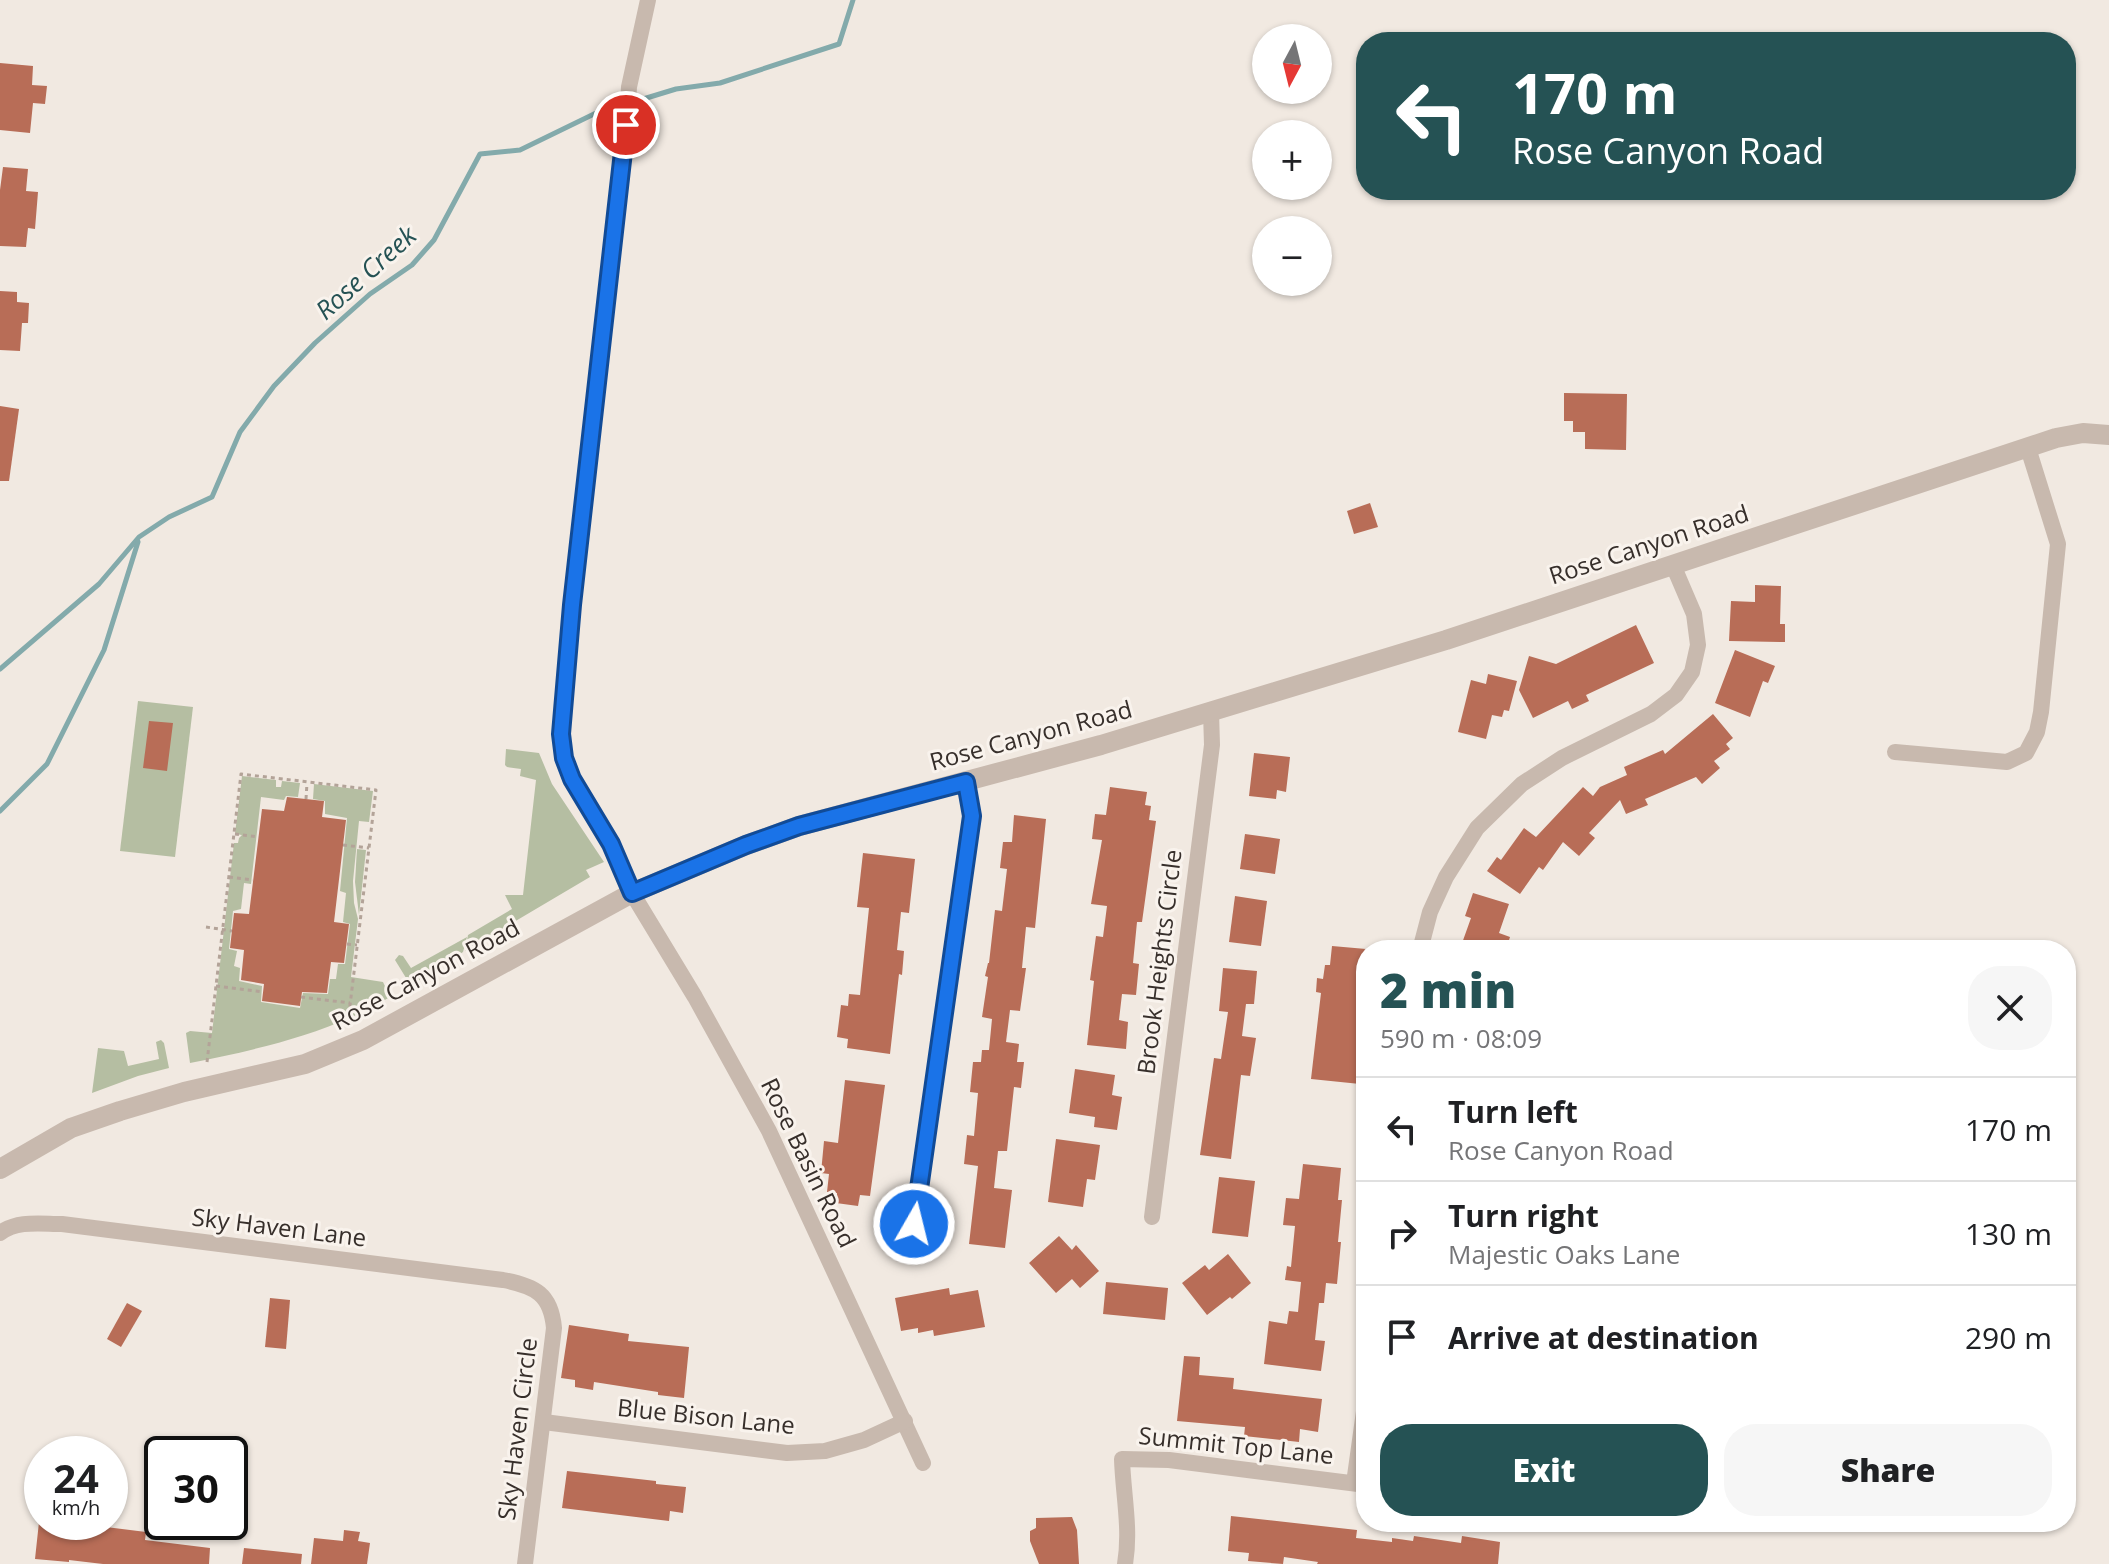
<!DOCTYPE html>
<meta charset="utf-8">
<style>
body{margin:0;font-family:"Open Sans",sans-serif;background:#f6f6f6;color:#202124;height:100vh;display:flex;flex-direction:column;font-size:30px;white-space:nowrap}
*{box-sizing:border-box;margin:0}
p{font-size:26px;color:#757577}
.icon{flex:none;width:44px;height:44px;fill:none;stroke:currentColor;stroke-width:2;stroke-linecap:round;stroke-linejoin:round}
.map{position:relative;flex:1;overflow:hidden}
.drawer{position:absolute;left:1356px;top:940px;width:720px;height:592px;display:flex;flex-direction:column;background:#fff;border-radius:32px;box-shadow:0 2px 6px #0004}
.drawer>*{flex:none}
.hud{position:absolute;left:1356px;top:32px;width:720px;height:168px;border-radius:32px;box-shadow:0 2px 6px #0004;background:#255254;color:#fff;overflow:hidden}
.needle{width:52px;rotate:187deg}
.controls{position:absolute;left:1252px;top:24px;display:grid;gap:16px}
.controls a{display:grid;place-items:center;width:80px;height:80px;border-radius:50%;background:#fff;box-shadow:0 2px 6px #0004;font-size:40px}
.speed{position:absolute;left:24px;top:1436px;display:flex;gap:16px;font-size:40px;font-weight:700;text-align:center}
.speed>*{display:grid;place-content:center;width:104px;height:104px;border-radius:50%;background:#fff;box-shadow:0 2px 6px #0004;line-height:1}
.speed small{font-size:20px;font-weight:400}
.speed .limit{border:4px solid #111;border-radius:12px;background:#fff;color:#111}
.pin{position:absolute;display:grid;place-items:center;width:68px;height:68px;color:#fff;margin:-34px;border:4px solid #fff;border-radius:50%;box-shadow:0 2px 8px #0007}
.me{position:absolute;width:88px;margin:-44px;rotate:8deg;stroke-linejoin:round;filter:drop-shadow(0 0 6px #0008)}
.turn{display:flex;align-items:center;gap:28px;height:168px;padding:0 24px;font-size:36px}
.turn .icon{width:104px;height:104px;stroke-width:2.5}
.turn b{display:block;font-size:56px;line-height:68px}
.round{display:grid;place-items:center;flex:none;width:84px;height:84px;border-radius:32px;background:#f6f6f6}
.overview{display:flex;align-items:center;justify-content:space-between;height:136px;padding:0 24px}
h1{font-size:48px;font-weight:800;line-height:60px;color:#255254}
.action{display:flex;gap:16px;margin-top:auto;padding:16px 24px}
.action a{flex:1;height:92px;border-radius:32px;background:#255254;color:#fff;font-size:32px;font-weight:800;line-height:92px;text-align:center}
.action a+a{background:#f6f6f6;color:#202124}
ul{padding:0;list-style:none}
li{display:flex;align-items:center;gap:24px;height:104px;padding:0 24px;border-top:2px solid #e0e0e0}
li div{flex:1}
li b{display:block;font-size:30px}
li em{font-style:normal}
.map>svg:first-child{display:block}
.green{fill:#b5bea2}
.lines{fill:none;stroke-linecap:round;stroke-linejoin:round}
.stream{stroke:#83aaab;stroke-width:5}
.building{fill:#b86d57}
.path{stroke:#b3a398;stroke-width:3;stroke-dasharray:4 4;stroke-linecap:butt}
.minor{stroke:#c8b9ae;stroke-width:16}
.tertiary{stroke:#c8b9ae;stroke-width:20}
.route-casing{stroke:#114b97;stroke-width:20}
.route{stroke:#1a73e8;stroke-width:14}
.labels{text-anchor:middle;stroke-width:6;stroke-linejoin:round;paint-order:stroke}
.street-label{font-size:24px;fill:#372f2b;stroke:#f9f3ed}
.water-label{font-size:26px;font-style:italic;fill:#255254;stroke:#f9f3ed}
</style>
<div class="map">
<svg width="2109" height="1564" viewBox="0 0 2109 1564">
<rect width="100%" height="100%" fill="#f1e9e1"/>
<g class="green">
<polygon points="138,701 193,707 175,857 120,851"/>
<polygon points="506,749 539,753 552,784 604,862 586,870 590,877 465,951 468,935 512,909 505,895 523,895 536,780 520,776 521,769 507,767 505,765"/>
<path d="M242,776L276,780V787H281L282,781L300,783L298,797L286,796L284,800L261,797L251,884L244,883L241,909L233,911L229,949L237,951L234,966L240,968L239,981L262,986L261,1002L300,1008L303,993L328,994L330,979H336L338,964H345L350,924L343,922L346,893L340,891L347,818L325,814V801L313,799L314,784L373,791L369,822L359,821L353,881L354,903L358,919L351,977L383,982L390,997C378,1004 365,1011 352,1017C300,1040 245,1052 190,1063L186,1033L190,1031L212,1033L234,843H238L239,838L242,835L235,834Z"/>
<polygon points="357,849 366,850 359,915 355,882"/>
<polygon points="467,937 463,952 411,986 395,960 399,955 403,956 411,968"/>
<polygon points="161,1040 164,1043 169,1068 138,1076 92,1093 98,1048 124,1051 128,1066 159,1059 156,1042"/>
</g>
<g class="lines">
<g class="stream">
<polyline points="0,669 99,584 139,537 169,517 212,497 240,432 274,386 315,343 370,294 412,265 434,240 480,154 520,150 594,114 676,89 720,83 839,44 853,0"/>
<polyline points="0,811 47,764 104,650 138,542"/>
</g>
</g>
<g class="building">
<polygon points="0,63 33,66 32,85 47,86 45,104 33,103 30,133 0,130"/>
<polygon points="3,167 28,169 26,191 38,192 35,229 28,228 26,247 0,246 0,190"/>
<polygon points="0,291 17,292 17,302 29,303 28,323 22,323 20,351 0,350"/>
<polygon points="1564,393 1627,394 1626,450 1585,449 1585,432 1573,432 1573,421 1564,421"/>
<polygon points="0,406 19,409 9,481 0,481"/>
<polygon points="1370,503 1378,527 1354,534 1347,511"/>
<polygon points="1755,585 1781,586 1780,624 1785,624 1785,642 1729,641 1731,601 1755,602"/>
<polygon points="1636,625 1654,663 1586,695 1589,701 1572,709 1568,701 1533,718 1519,690 1529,656 1556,664"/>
<polygon points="1735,650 1775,666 1768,683 1763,681 1750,717 1715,703"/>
<polygon points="1488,674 1517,681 1509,711 1504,710 1502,717 1492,715 1486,739 1458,732 1471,680 1486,684"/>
<polygon points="1713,714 1733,738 1726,744 1730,749 1714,761 1720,768 1702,784 1696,777 1645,799 1648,805 1626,814 1620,800 1589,833 1595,838 1579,856 1563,842 1543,870 1539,867 1520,894 1487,871 1497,857 1501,860 1524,828 1536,837 1583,787 1593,796 1600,787 1627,775 1624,767 1663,750 1665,754"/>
<polygon points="149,721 173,723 167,771 143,768"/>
<polygon points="1254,753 1290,757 1286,792 1277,790 1276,799 1249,796"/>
<polygon points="1110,787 1147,792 1145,805 1151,806 1149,820 1156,821 1142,922 1137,922 1133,963 1139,964 1136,995 1122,994 1119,1020 1128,1022 1126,1049 1087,1045 1094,981 1090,980 1096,936 1103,937 1107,906 1091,904 1102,840 1092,839 1095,814 1106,815"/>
<polygon points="287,797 324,801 322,817 346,820 334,922 349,924 344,963 331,962 327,993 302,992 300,1006 262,1001 264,984 241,980 244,950 230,948 234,913 249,914 262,809 284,811"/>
<polygon points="1014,815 1046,819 1035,928 1026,927 1022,968 1026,968 1020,1011 1010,1010 1006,1042 1019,1044 1017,1062 1024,1062 1021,1088 1014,1087 1007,1151 998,1151 994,1188 1012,1190 1005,1248 969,1244 978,1166 964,1164 967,1135 974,1136 978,1093 970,1092 973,1062 981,1062 982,1050 989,1050 992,1019 982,1017 988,977 985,976 988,963 989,963 995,910 1002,911 1007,869 1000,868 1003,842 1012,842"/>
<polygon points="1245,834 1280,839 1275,874 1240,869"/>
<polygon points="863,853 915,859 909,913 901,912 897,950 904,951 902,975 899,974 890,1054 847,1048 848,1039 837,1037 841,1005 848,1006 849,994 860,995 869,908 857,907"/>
<polygon points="1473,893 1509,904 1499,933 1510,937 1506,950 1473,950 1461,946 1471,918 1465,916"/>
<polygon points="1235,896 1267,901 1261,946 1229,942"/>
<polygon points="1332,946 1366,949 1366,1013 1362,1013 1356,1062 1362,1063 1360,1084 1311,1079 1321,993 1316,992 1317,978 1323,979 1325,965 1330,965"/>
<polygon points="1223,968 1257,971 1254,1004 1246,1004 1242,1036 1256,1038 1250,1076 1241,1075 1231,1159 1200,1155 1214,1058 1221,1059 1228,1012 1219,1011"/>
<polygon points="1075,1069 1115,1075 1112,1095 1122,1097 1117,1130 1094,1127 1095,1117 1069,1113"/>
<polygon points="845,1080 885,1085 870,1196 860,1195 858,1206 836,1203 837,1193 827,1192 829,1174 821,1173 824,1141 838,1143"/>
<polygon points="1056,1139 1100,1145 1095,1180 1087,1179 1083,1207 1048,1202"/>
<polygon points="1303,1164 1341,1168 1338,1200 1342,1200 1338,1242 1341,1242 1337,1284 1326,1283 1324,1303 1319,1303 1315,1340 1325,1341 1321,1371 1264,1364 1269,1321 1287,1324 1289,1311 1298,1312 1301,1282 1285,1280 1287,1266 1291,1267 1295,1226 1283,1225 1286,1198 1299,1199"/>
<polygon points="1219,1177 1255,1181 1248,1237 1212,1233"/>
<polygon points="1059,1236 1072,1250 1076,1245 1099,1271 1080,1288 1072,1279 1056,1293 1029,1263"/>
<polygon points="1228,1254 1251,1283 1232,1299 1230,1297 1207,1315 1182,1283 1205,1265 1209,1270"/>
<polygon points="1106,1282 1168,1288 1165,1320 1103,1314"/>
<polygon points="949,1288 950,1295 978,1290 985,1327 934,1336 933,1330 918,1333 918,1328 901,1331 895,1298"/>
<polygon points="270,1298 290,1300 286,1349 265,1347"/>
<polygon points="127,1303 142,1311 121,1347 107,1339"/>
<polygon points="569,1325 629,1334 628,1341 689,1347 684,1398 658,1395 658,1392 594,1382 593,1390 575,1387 575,1380 561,1378"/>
<polygon points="1184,1356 1200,1357 1199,1375 1234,1378 1233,1389 1322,1399 1318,1432 1300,1429 1299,1442 1244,1436 1245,1427 1177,1421"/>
<polygon points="567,1471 656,1481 656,1484 686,1487 683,1513 670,1511 669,1521 562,1508"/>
<polygon points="1231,1516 1357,1530 1356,1538 1392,1542 1392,1538 1413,1541 1414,1536 1461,1543 1462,1536 1500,1542 1498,1564 1317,1564 1318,1562 1284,1557 1283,1564 1248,1561 1249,1553 1228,1551"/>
<polygon points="1072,1517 1077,1530 1079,1564 1039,1564 1030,1541 1030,1531 1036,1528 1036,1518"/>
<polygon points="39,1522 66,1522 146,1532 145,1540 210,1548 209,1564 103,1564 69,1560 69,1562 35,1559"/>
<polygon points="344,1530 360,1532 358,1541 370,1543 367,1564 311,1564 314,1538 343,1541"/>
<polygon points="244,1548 302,1554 301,1564 242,1564"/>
</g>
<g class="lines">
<g class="path">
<polyline points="306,799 307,783"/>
<polyline points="235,834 259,837"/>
<polyline points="343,845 369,848"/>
<polyline points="229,877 253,880"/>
<polyline points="206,927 232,931"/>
<polyline points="347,944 357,945"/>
<polyline points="216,986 263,992"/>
<polyline points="301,997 350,1003"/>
<polyline points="207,1062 241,774 376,790 348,1022"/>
</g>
<g class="minor">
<polyline points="648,0 629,87 626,137 572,605 561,734 564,758 572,779 611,844 632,893 695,997 769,1131 923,1463"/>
<polyline points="1895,752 2007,762 2026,753 2037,732 2041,712 2058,544 2028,448"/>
<polyline points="1420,950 1430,912 1446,877 1477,828 1522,784 1562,758 1651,714 1676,695 1692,672 1698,645 1694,614 1673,565"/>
<polyline points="1152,1217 1212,745 1211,712"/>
<polyline points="914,1224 972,816 966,782"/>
<path d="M0,1233C18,1220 40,1224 62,1224L503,1280C535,1286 551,1294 554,1328L525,1564"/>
<polyline points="544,1422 787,1453 825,1451 864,1440 905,1421"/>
<polyline points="1354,1483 1366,1397"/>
<path d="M1125,1564C1131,1529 1123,1494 1122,1459L1169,1460L1366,1485"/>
</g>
<polyline class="tertiary" points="0,1169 71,1128 120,1111 184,1092 305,1064 363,1040 632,893 746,845 799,826 1101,745 1275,692 1446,640 2056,438 2083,433 2109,435"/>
</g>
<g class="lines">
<defs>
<polyline id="route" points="626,125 572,605 561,734 564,758 572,779 611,844 632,893 746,845 799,826 966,782 972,816 914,1224"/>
</defs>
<use href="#route" class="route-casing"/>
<use href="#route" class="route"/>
</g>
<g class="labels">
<g class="street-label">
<text transform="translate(1649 545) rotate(-18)" y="8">Rose Canyon Road</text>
<text transform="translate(1031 736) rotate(-15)" y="8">Rose Canyon Road</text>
<text transform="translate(1160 962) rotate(-83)" y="8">Brook Heights Circle</text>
<text transform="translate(426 975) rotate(-28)" y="8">Rose Canyon Road</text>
<text transform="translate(808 1163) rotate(64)" y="8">Rose Basin Road</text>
<text transform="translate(279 1228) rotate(7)" y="8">Sky Haven Lane</text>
<text transform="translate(706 1417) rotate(6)" y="8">Blue Bison Lane</text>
<text transform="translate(518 1429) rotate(-83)" y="8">Sky Haven Circle</text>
<text transform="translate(1236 1446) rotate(6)" y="8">Summit Top Lane</text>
</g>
<g class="water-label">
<text transform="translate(366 273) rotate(-42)" y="9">Rose Creek</text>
</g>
</g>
</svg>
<div class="controls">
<a><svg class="needle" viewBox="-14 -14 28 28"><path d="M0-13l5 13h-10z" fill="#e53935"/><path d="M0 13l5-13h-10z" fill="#757577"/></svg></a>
<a>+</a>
<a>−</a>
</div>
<div class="speed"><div>24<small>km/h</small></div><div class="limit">30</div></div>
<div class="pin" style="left:626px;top:125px;background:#d93025"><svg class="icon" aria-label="arrive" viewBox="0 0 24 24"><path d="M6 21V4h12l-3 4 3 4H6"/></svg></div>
<svg class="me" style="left:914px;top:1224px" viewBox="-20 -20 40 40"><circle r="17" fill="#1a73e8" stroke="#fff" stroke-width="3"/><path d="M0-11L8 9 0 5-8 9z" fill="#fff"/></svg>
<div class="hud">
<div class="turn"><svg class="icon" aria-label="left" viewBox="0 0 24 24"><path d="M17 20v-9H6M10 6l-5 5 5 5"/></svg><div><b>170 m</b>Rose Canyon Road</div></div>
</div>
<section class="drawer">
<div class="overview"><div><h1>2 min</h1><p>590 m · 08:09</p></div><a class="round"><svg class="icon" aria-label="close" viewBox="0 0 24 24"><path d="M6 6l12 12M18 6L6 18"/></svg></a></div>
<ul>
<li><svg class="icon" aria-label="left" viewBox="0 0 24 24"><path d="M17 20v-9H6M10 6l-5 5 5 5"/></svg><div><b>Turn left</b><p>Rose Canyon Road</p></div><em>170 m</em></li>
<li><svg class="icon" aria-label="right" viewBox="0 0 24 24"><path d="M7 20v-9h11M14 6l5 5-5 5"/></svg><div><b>Turn right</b><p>Majestic Oaks Lane</p></div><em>130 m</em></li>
<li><svg class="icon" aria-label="arrive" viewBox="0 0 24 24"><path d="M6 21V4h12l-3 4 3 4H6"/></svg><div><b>Arrive at destination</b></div><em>290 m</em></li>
</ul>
<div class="action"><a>Exit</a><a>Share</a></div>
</section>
</div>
